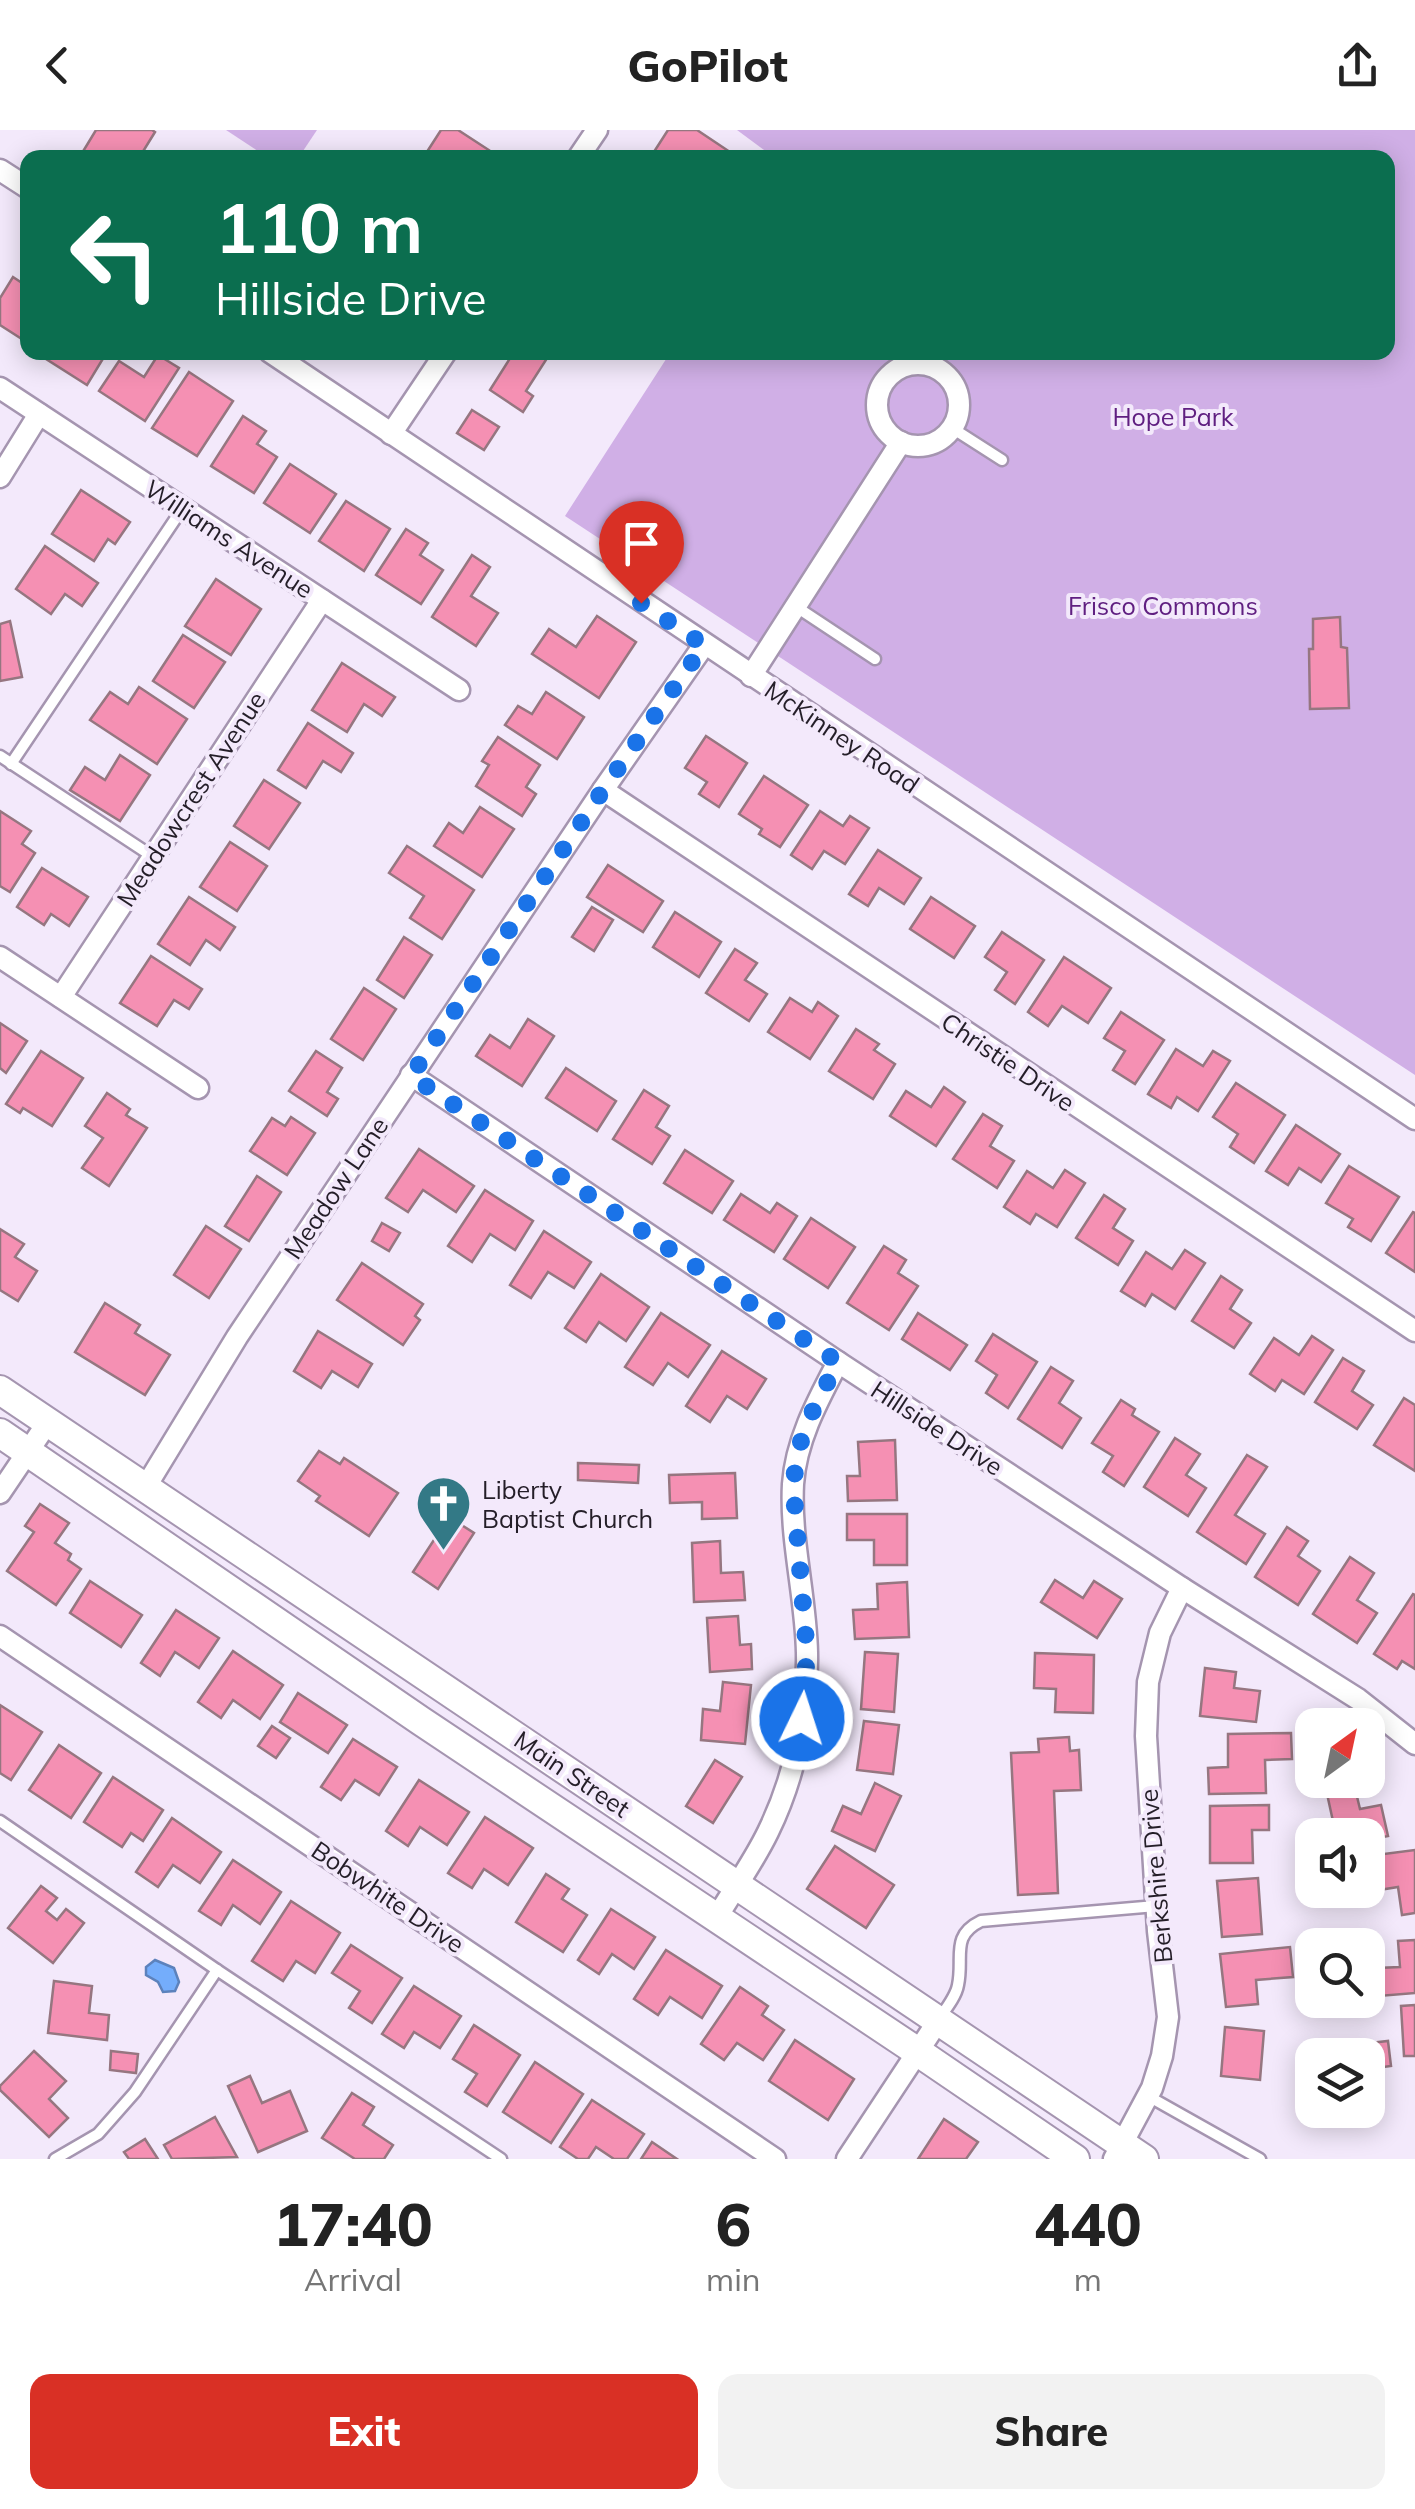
<!DOCTYPE html>
<style>
body{margin:0;font-family:Mulish,sans-serif;background:#f2f2f2;color:#222;height:100vh;display:flex;flex-direction:column;font-size:38px;white-space:nowrap}
*{box-sizing:border-box;margin:0}
p{font-size:32px;color:#767676}
.icon{flex:none;width:55px;height:55px;fill:none;stroke:currentColor;stroke-width:2;stroke-linecap:round;stroke-linejoin:round}
.map{position:relative;height:2029px;overflow:hidden}
.panel{display:flex;flex-direction:column;background:#fff;flex:1}
.panel>*{flex:none}
.banner{position:absolute;left:20px;top:20px;width:1375px;height:210px;border-radius:20px;box-shadow:0 5px 25px #0003;background:#0b6e4f;color:#fff;overflow:hidden}
.needle{width:65px;rotate:33deg}
.fabs{position:absolute;left:1295px;top:1578px;display:grid;gap:20px}
.fabs a{display:grid;place-items:center;width:90px;height:90px;border-radius:20px;background:#fff;box-shadow:0 5px 25px #0003;font-size:50px}
.pin{position:absolute;display:grid;place-items:center;width:85px;height:85px;color:#fff;margin:-102px -42px;border-radius:50% 50% 50% 0;rotate:-45deg;box-shadow:0 0 10px #0007}
.pin .icon{rotate:45deg}
.me{position:absolute;width:110px;margin:-55px;rotate:4deg;stroke-linejoin:round;filter:drop-shadow(0 0 8px #0008)}
.turn{display:flex;align-items:center;gap:35px;height:210px;padding:0 30px;font-size:45px}
.turn .icon{width:130px;height:130px;stroke-width:2.5}
.turn b{display:block;font-size:70px;line-height:85px}
.eta{display:flex;justify-content:space-evenly;align-items:center;height:170px;text-align:center}
.eta b{font-size:60px;font-weight:800;line-height:70px}
.primary-button{display:flex;gap:20px;margin-top:auto;padding:20px 30px}
.primary-button a{flex:1;height:115px;border-radius:20px;background:#d93025;color:#fff;font-size:40px;font-weight:800;line-height:115px;text-align:center}
.primary-button a+a{background:#f2f2f2;color:#222}
header{display:flex;justify-content:space-between;align-items:center;height:130px;padding:0 30px;background:#fff;font-size:45px;font-weight:800}
.map>svg:first-child{display:block}
.green{fill:#d0afe6}
.water{fill:#74adfb;stroke:#5c82bc;stroke-width:2.5}
.building{fill:#f590b3;stroke:#967680;stroke-width:2.5}
.lines{fill:none;stroke-linecap:round;stroke-linejoin:round}
.service-casing{stroke:#a595b0;stroke-width:15}
.minor-casing{stroke:#a595b0;stroke-width:25}
.secondary-casing{stroke:#a595b0;stroke-width:32}
.service{stroke:#fff;stroke-width:10}
.minor{stroke:#fff;stroke-width:20}
.secondary{stroke:#fff;stroke-width:28}
.route{stroke:#1a73e8;stroke-width:18;stroke-dasharray:0 32.4}
.labels{text-anchor:middle;stroke-width:8;stroke-linejoin:round;paint-order:stroke}
.park-label{font-size:25px;fill:#601f81;stroke:#f3e9fb}
.street-label{font-size:25px;fill:#241e28;stroke:#f3e9fb}
.poi-label{font-size:25px;fill:#241e28;stroke:#f3e9fb;text-anchor:start}
</style>
<header><svg class="icon" aria-label="back" viewBox="0 0 24 24"><path d="M15 5l-7 7 7 7"/></svg>GoPilot<svg class="icon" aria-label="share" viewBox="0 0 24 24"><path d="M12 15V3M7 8l5-5 5 5M5 13v7h14v-7"/></svg></header>
<div class="map">
<svg width="1415" height="2029" viewBox="0 0 1415 2029">
<rect width="100%" height="100%" fill="#f3e9fb"/>
<g class="green">
<polygon points="226,0 317,0 299,27 267,27"/>
<polygon points="737,0 1415,0 1415,945 565,386 670,223 1388,222 1388,28 775,28"/>
</g>
<polygon class="water" points="155,1830 174,1838 179,1852 175,1861 163,1862 158,1852 146,1845 146,1837"/>
<g class="building">
<polygon points="96,0 152,0 155,2 139,28 79,28"/>
<polygon points="441,0 458,0 498,26 423,28"/>
<polygon points="668,0 697,0 730,22 726,28 650,28"/>
<polygon points="13,147 28,157 28,213 0,195 0,168"/>
<polygon points="46,222 107,222 87,255 43,227"/>
<polygon points="514,222 551,222 526,261 533,266 523,282 490,260"/>
<polygon points="158,225 179,238 145,291 99,261 119,231 144,247"/>
<polygon points="189,242 233,271 197,326 152,298"/>
<polygon points="472,280 499,297 484,320 457,303"/>
<polygon points="243,286 266,301 257,314 277,327 254,363 211,336"/>
<polygon points="290,334 336,364 310,403 264,373"/>
<polygon points="81,360 130,392 115,414 108,409 94,431 52,404"/>
<polygon points="346,371 390,399 364,441 319,411"/>
<polygon points="406,399 428,413 420,425 443,440 421,474 376,445"/>
<polygon points="45,416 98,453 82,476 65,464 51,484 16,459"/>
<polygon points="472,425 490,437 471,466 498,483 476,516 432,487"/>
<polygon points="216,449 261,479 231,525 185,496"/>
<polygon points="597,486 636,512 599,568 532,524 549,499 576,517"/>
<polygon points="1340,487 1341,517 1347,518 1349,578 1310,579 1309,519 1313,519 1313,489"/>
<polygon points="10,491 22,547 0,551 0,494"/>
<polygon points="183,505 225,532 194,578 153,551"/>
<polygon points="342,533 395,567 382,586 364,574 347,602 312,580"/>
<polygon points="139,557 187,589 157,634 90,590 110,562 128,574"/>
<polygon points="546,562 584,587 557,629 505,595 518,576 532,584"/>
<polygon points="308,593 353,623 341,642 323,631 306,658 278,640"/>
<polygon points="706,606 747,633 719,677 699,664 707,652 685,638"/>
<polygon points="498,607 540,635 526,657 536,664 522,686 476,656 489,635 482,631"/>
<polygon points="120,625 150,645 120,691 70,660 85,637 105,650"/>
<polygon points="764,646 808,675 780,717 759,704 762,699 739,684"/>
<polygon points="264,650 300,673 269,719 234,696"/>
<polygon points="480,677 514,699 482,747 434,716 449,693 463,703"/>
<polygon points="0,681 31,701 22,714 35,723 10,762 0,756"/>
<polygon points="820,681 843,696 850,686 869,698 845,734 824,721 812,739 791,725"/>
<polygon points="230,712 267,736 237,781 200,757"/>
<polygon points="407,716 474,760 442,809 410,788 424,766 389,743"/>
<polygon points="878,720 921,748 904,774 879,758 868,776 849,764"/>
<polygon points="608,735 663,771 643,802 587,767"/>
<polygon points="42,738 88,767 69,796 51,784 44,795 17,777"/>
<polygon points="189,767 235,797 220,820 206,810 190,835 158,814"/>
<polygon points="931,767 975,796 954,828 910,799"/>
<polygon points="592,777 613,790 594,821 572,807"/>
<polygon points="675,782 721,812 699,847 653,817"/>
<polygon points="1002,802 1044,830 1015,874 995,860 1007,842 985,827"/>
<polygon points="404,807 432,825 404,868 377,850"/>
<polygon points="735,819 757,833 745,850 767,864 749,891 706,863"/>
<polygon points="151,826 202,859 189,879 174,870 157,896 120,873"/>
<polygon points="1064,827 1111,858 1088,893 1062,876 1048,896 1028,882"/>
<polygon points="364,858 396,879 363,930 331,909"/>
<polygon points="790,868 812,882 818,872 838,886 810,929 768,902"/>
<polygon points="1121,882 1164,910 1135,954 1113,940 1125,921 1104,908"/>
<polygon points="528,889 554,906 522,956 476,926 490,905 510,918"/>
<polygon points="0,893 27,911 6,943 0,938"/>
<polygon points="856,899 879,914 874,920 895,934 873,969 829,941"/>
<polygon points="1176,919 1203,936 1213,921 1230,931 1198,981 1177,967 1171,978 1148,964"/>
<polygon points="41,921 83,948 52,996 23,978 20,983 6,974"/>
<polygon points="316,921 342,938 327,962 338,969 327,986 289,961"/>
<polygon points="566,938 616,971 597,1001 546,968"/>
<polygon points="1236,953 1285,985 1254,1033 1230,1017 1238,1004 1213,987"/>
<polygon points="944,957 965,972 936,1016 890,986 906,961 931,977"/>
<polygon points="644,960 669,976 656,997 670,1006 652,1034 613,1009"/>
<polygon points="107,963 130,979 126,985 147,998 109,1056 82,1038 103,1008 85,996"/>
<polygon points="983,984 1002,996 990,1016 1014,1031 997,1058 953,1029"/>
<polygon points="291,987 315,1003 287,1045 250,1021 272,988 285,996"/>
<polygon points="1296,995 1340,1024 1321,1052 1299,1038 1288,1055 1266,1041"/>
<polygon points="419,1019 474,1056 456,1082 423,1060 408,1082 386,1068"/>
<polygon points="685,1020 733,1051 712,1083 664,1053"/>
<polygon points="1349,1036 1399,1067 1371,1111 1348,1097 1353,1089 1326,1073"/>
<polygon points="1065,1040 1085,1053 1057,1097 1036,1084 1030,1094 1004,1077 1027,1041 1053,1058"/>
<polygon points="257,1046 281,1062 249,1111 225,1096"/>
<polygon points="485,1060 533,1091 515,1120 490,1104 472,1132 448,1116"/>
<polygon points="741,1064 770,1083 777,1073 797,1086 774,1122 724,1090"/>
<polygon points="1104,1065 1125,1079 1113,1098 1133,1111 1118,1135 1076,1108"/>
<polygon points="1413,1082 1415,1083 1415,1142 1386,1123"/>
<polygon points="811,1088 855,1117 828,1158 784,1129"/>
<polygon points="382,1093 400,1103 389,1121 372,1111"/>
<polygon points="206,1096 241,1119 209,1168 174,1145"/>
<polygon points="0,1099 24,1114 15,1127 37,1141 18,1171 0,1160"/>
<polygon points="544,1101 591,1132 574,1158 548,1142 531,1168 510,1155"/>
<polygon points="884,1116 906,1130 898,1143 918,1156 889,1200 847,1173"/>
<polygon points="1185,1120 1205,1133 1175,1179 1152,1164 1145,1176 1121,1161 1146,1122 1172,1139"/>
<polygon points="362,1133 423,1174 415,1186 420,1190 403,1215 337,1170"/>
<polygon points="601,1144 649,1177 626,1211 599,1192 586,1212 565,1198"/>
<polygon points="1221,1146 1242,1160 1230,1179 1251,1193 1234,1218 1192,1191"/>
<polygon points="105,1173 140,1195 135,1203 170,1225 145,1265 75,1222"/>
<polygon points="661,1183 710,1215 688,1247 668,1233 653,1255 625,1237"/>
<polygon points="918,1183 967,1215 950,1240 902,1209"/>
<polygon points="318,1201 372,1234 358,1257 332,1241 321,1258 294,1241"/>
<polygon points="993,1204 1037,1232 1008,1278 986,1263 997,1245 976,1231"/>
<polygon points="1312,1206 1333,1220 1304,1264 1282,1250 1275,1261 1250,1244 1274,1208 1299,1225"/>
<polygon points="722,1221 766,1249 747,1279 727,1266 710,1292 686,1276"/>
<polygon points="1343,1228 1364,1241 1352,1261 1373,1275 1357,1299 1315,1272"/>
<polygon points="1051,1237 1073,1251 1059,1273 1081,1288 1062,1318 1018,1289"/>
<polygon points="1404,1268 1415,1275 1415,1341 1374,1315"/>
<polygon points="1121,1270 1135,1279 1132,1285 1159,1302 1124,1356 1103,1342 1113,1326 1092,1313"/>
<polygon points="1175,1308 1200,1324 1186,1345 1206,1358 1188,1386 1144,1357"/>
<polygon points="895,1310 897,1370 848,1371 847,1346 860,1346 858,1312"/>
<polygon points="319,1321 340,1334 344,1328 398,1363 369,1406 316,1371 320,1366 298,1351"/>
<polygon points="1247,1325 1267,1337 1235,1385 1265,1404 1246,1434 1197,1402"/>
<polygon points="578,1333 639,1335 638,1353 578,1350"/>
<polygon points="735,1343 737,1388 702,1389 702,1372 670,1373 669,1345"/>
<polygon points="40,1374 69,1393 55,1413 71,1424 68,1430 81,1439 56,1475 7,1441 34,1402 25,1396"/>
<polygon points="847,1384 907,1384 907,1435 874,1435 874,1410 847,1410"/>
<polygon points="449,1387 474,1403 438,1459 413,1442"/>
<polygon points="1287,1397 1308,1411 1298,1426 1320,1441 1298,1475 1255,1447"/>
<polygon points="720,1411 721,1443 743,1442 745,1470 694,1472 692,1413"/>
<polygon points="1350,1427 1374,1443 1357,1470 1377,1483 1357,1513 1313,1484"/>
<polygon points="1055,1450 1083,1468 1094,1451 1122,1469 1097,1508 1041,1472"/>
<polygon points="90,1451 142,1485 121,1517 70,1483"/>
<polygon points="907,1452 909,1507 855,1509 853,1480 878,1479 877,1454"/>
<polygon points="1413,1464 1415,1465 1415,1539 1402,1531 1397,1539 1374,1524"/>
<polygon points="176,1480 219,1508 199,1538 175,1522 160,1546 141,1533"/>
<polygon points="738,1486 740,1515 751,1514 752,1539 710,1542 707,1488"/>
<polygon points="233,1521 283,1555 260,1589 233,1570 221,1588 198,1572"/>
<polygon points="865,1522 898,1524 894,1582 861,1579"/>
<polygon points="1035,1523 1094,1525 1093,1583 1055,1582 1056,1559 1034,1558"/>
<polygon points="1205,1538 1236,1542 1234,1558 1260,1561 1256,1592 1200,1586"/>
<polygon points="723,1552 751,1555 745,1614 701,1610 703,1579 720,1581"/>
<polygon points="298,1563 347,1595 328,1623 280,1592"/>
<polygon points="0,1575 42,1602 11,1650 0,1643"/>
<polygon points="864,1591 899,1595 893,1644 857,1640"/>
<polygon points="272,1596 290,1608 276,1628 258,1616"/>
<polygon points="1291,1603 1292,1629 1265,1630 1266,1663 1209,1664 1208,1638 1228,1637 1228,1604"/>
<polygon points="1069,1607 1070,1621 1079,1620 1081,1660 1054,1661 1058,1763 1018,1765 1011,1623 1039,1622 1038,1609"/>
<polygon points="353,1609 397,1637 379,1665 355,1650 341,1670 321,1657"/>
<polygon points="59,1615 101,1643 71,1688 29,1660"/>
<polygon points="715,1630 742,1647 713,1693 686,1676"/>
<polygon points="113,1647 163,1680 143,1711 131,1703 122,1717 84,1692"/>
<polygon points="419,1650 469,1682 447,1715 420,1697 408,1716 386,1701"/>
<polygon points="1324,1650 1353,1650 1360,1679 1381,1675 1388,1706 1368,1710 1368,1705 1336,1705"/>
<polygon points="875,1653 901,1666 875,1721 832,1701 843,1676 861,1684"/>
<polygon points="1269,1675 1269,1700 1252,1700 1253,1733 1210,1733 1210,1676"/>
<polygon points="485,1687 533,1718 508,1755 484,1739 472,1758 448,1743"/>
<polygon points="172,1688 221,1722 200,1753 173,1735 158,1757 136,1742"/>
<polygon points="835,1716 894,1755 866,1798 807,1759"/>
<polygon points="1415,1720 1415,1783 1402,1785 1398,1757 1373,1761 1368,1726"/>
<polygon points="233,1730 281,1762 260,1794 233,1775 221,1795 199,1781"/>
<polygon points="546,1744 569,1759 562,1769 587,1785 563,1822 516,1792"/>
<polygon points="1258,1748 1262,1804 1222,1807 1217,1751"/>
<polygon points="41,1756 57,1768 46,1781 57,1790 66,1779 84,1793 53,1833 8,1798"/>
<polygon points="291,1771 340,1803 315,1843 296,1831 283,1851 252,1831"/>
<polygon points="611,1779 655,1807 634,1839 612,1824 599,1844 578,1830"/>
<polygon points="1415,1810 1415,1863 1379,1866 1377,1838 1400,1837 1398,1811"/>
<polygon points="351,1815 402,1848 372,1893 349,1878 360,1861 332,1843"/>
<polygon points="1290,1817 1293,1847 1256,1850 1258,1874 1226,1877 1220,1824"/>
<polygon points="666,1820 722,1856 702,1888 670,1867 658,1885 634,1869"/>
<polygon points="54,1851 92,1856 89,1883 109,1885 107,1910 48,1903"/>
<polygon points="414,1856 461,1886 440,1918 414,1902 404,1918 382,1904"/>
<polygon points="740,1857 768,1876 762,1885 784,1900 763,1930 737,1913 724,1930 701,1914"/>
<polygon points="1415,1875 1415,1926 1404,1926 1401,1876"/>
<polygon points="474,1895 520,1925 487,1976 465,1962 477,1944 453,1929"/>
<polygon points="1225,1897 1264,1901 1260,1950 1221,1946"/>
<polygon points="795,1910 854,1949 828,1990 769,1951"/>
<polygon points="1388,1911 1391,1936 1368,1939 1368,1925 1353,1925 1352,1915"/>
<polygon points="34,1921 66,1951 49,1969 68,1988 49,2007 0,1960 0,1956"/>
<polygon points="111,1921 138,1924 136,1943 110,1940"/>
<polygon points="535,1932 583,1964 551,2013 503,1982"/>
<polygon points="250,1946 262,1973 290,1961 307,2001 258,2022 228,1956"/>
<polygon points="352,1963 374,1977 363,1995 393,2015 384,2029 355,2029 322,2008"/>
<polygon points="592,1970 644,2004 627,2029 614,2029 596,2017 588,2029 578,2029 560,2017"/>
<polygon points="215,1987 237,2027 172,2029 164,2015"/>
<polygon points="944,1989 978,2012 966,2029 918,2029"/>
<polygon points="145,2009 158,2029 129,2029 124,2022"/>
<polygon points="652,2012 677,2029 641,2029"/>
</g>
<g class="lines">
<defs>
<g id="service">
<polyline points="952,298 1002,330"/>
<polyline points="795,476 875,529"/>
<polyline points="0,626 152,726"/>
<polyline points="11,634 182,379"/>
<polyline points="0,1691 217,1840 501,2029"/>
<path d="M938,1890C945,1880 956,1867 958,1855C964,1827 950,1806 981,1791L1156,1776"/>
<polyline points="1148,1966 1260,2029"/>
<polyline points="55,2029 98,2004 135,1962 217,1840"/>
</g>
<g id="minor">
<polyline points="578,28 597,0"/>
<polyline points="0,40 28,58"/>
<polyline points="270,222 1415,989"/>
<circle cx="918" cy="275" r="41"/>
<polyline points="0,258 459,560"/>
<polyline points="391,304 446,222"/>
<polyline points="0,347 39,284"/>
<polyline points="751,546 901,312"/>
<polyline points="603,660 1415,1201"/>
<polyline points="0,827 198,958"/>
<polyline points="61,867 322,470"/>
<polyline points="411,945 838,1232 1182,1458 1358,1569 1415,1614"/>
<polyline points="145,1358 237,1207 603,660 704,515"/>
<polyline points="0,1363 48,1292"/>
<polyline points="0,1506 775,2029"/>
<path d="M717,1787C734,1759 754,1731 768,1702C795,1647 808,1583 807,1523C806,1467 790,1410 793,1354C796,1310 818,1270 838,1232"/>
<polyline points="847,2029 938,1891"/>
<polyline points="1114,2029 1152,1958 1162,1926 1168,1887 1158,1801 1146,1606 1148,1552 1160,1503 1182,1458"/>
</g>
<g id="secondary">
<polyline points="0,1260 1144,2029"/>
<polyline points="0,1303 421,1591 918,1922 1075,2029"/>
</g>
</defs>
<use href="#service" class="service-casing"/>
<use href="#minor" class="minor-casing"/>
<use href="#secondary" class="secondary-casing"/>
<use href="#service" class="service"/>
<use href="#minor" class="minor"/>
<use href="#secondary" class="secondary"/>
</g>
<g class="lines">
<polyline class="route" points="641,473 704,515 603,660 411,946 838,1232 814,1278 800,1314 793,1353 807,1523 802,1589"/>
</g>
<defs>
<symbol id="church-pin" viewBox="-11 -11 22 30"><path d="M0 17L-7.5 6A9.5 9.5 0 1 1 7.5 6Z" fill="#337986" stroke="#f3e9fb"/><path d="M-1.2-6h2.4v3.5h3.3v2.4h-3.3V6h-2.4V-.1h-3.3v-2.4h3.3Z" fill="#fff"/></symbol>
</defs>
<g fill-rule="evenodd">
<use href="#church-pin" x="412" y="1342" width="63" height="86"/>
</g>
<g class="labels">
<g class="park-label">
<text x="1173" y="296">Hope Park</text>
<text x="1163" y="485">Frisco Commons</text>
</g>
<g class="street-label">
<text transform="translate(229 409) rotate(33)" y="9">Williams Avenue</text>
<text transform="translate(842 607) rotate(34)" y="9">McKinney Road</text>
<text transform="translate(191 669) rotate(-57)" y="9">Meadowcrest Avenue</text>
<text transform="translate(1008 932) rotate(34)" y="9">Christie Drive</text>
<text transform="translate(336 1058) rotate(-56)" y="9">Meadow Lane</text>
<text transform="translate(937 1298) rotate(33)" y="9">Hillside Drive</text>
<text transform="translate(572 1644) rotate(34)" y="9">Main Street</text>
<text transform="translate(1156 1746) rotate(-95)" y="9">Berkshire Drive</text>
<text transform="translate(388 1767) rotate(34)" y="9">Bobwhite Drive</text>
</g>
<g class="poi-label">
<text x="482" y="1369">Liberty<tspan x="482" dy="29">Baptist Church</tspan></text>
</g>
</g>
</svg>
<div class="fabs">
<a><svg class="needle" viewBox="-14 -14 28 28"><path d="M0-13l5 13h-10z" fill="#e53935"/><path d="M0 13l5-13h-10z" fill="#767676"/></svg></a>
<a><svg class="icon" aria-label="sound" viewBox="0 0 24 24"><path d="M4 9h4l5-4v14l-5-4H4zM17 9q2 3 0 6"/></svg></a>
<a><svg class="icon" aria-label="search" viewBox="0 0 24 24"><circle cx="10" cy="10" r="6"/><path d="M15 15l6 6"/></svg></a>
<a><svg class="icon" aria-label="layers" viewBox="0 0 24 24"><path d="M12 4l9 5-9 5-9-5zM3 14l9 5 9-5"/></svg></a>
</div>
<div class="pin" style="left:641px;top:473px;background:#d93025"><svg class="icon" aria-label="arrive" viewBox="0 0 24 24"><path d="M6 21V4h12l-3 4 3 4H6"/></svg></div>
<svg class="me" style="left:802px;top:1589px" viewBox="-20 -20 40 40"><circle r="17" fill="#1a73e8" stroke="#fff" stroke-width="3"/><path d="M0-11L8 9 0 5-8 9z" fill="#fff"/></svg>
<div class="banner">
<div class="turn"><svg class="icon" aria-label="left" viewBox="0 0 24 24"><path d="M17 20v-9H6M10 6l-5 5 5 5"/></svg><div><b>110 m</b>Hillside Drive</div></div>
</div>
</div>
<section class="panel">
<div class="eta">
<div><b>17:40</b><p>Arrival</p></div>
<div><b>6</b><p>min</p></div>
<div><b>440</b><p>m</p></div>
</div>
<div class="primary-button"><a>Exit</a><a>Share</a></div>
</section>
